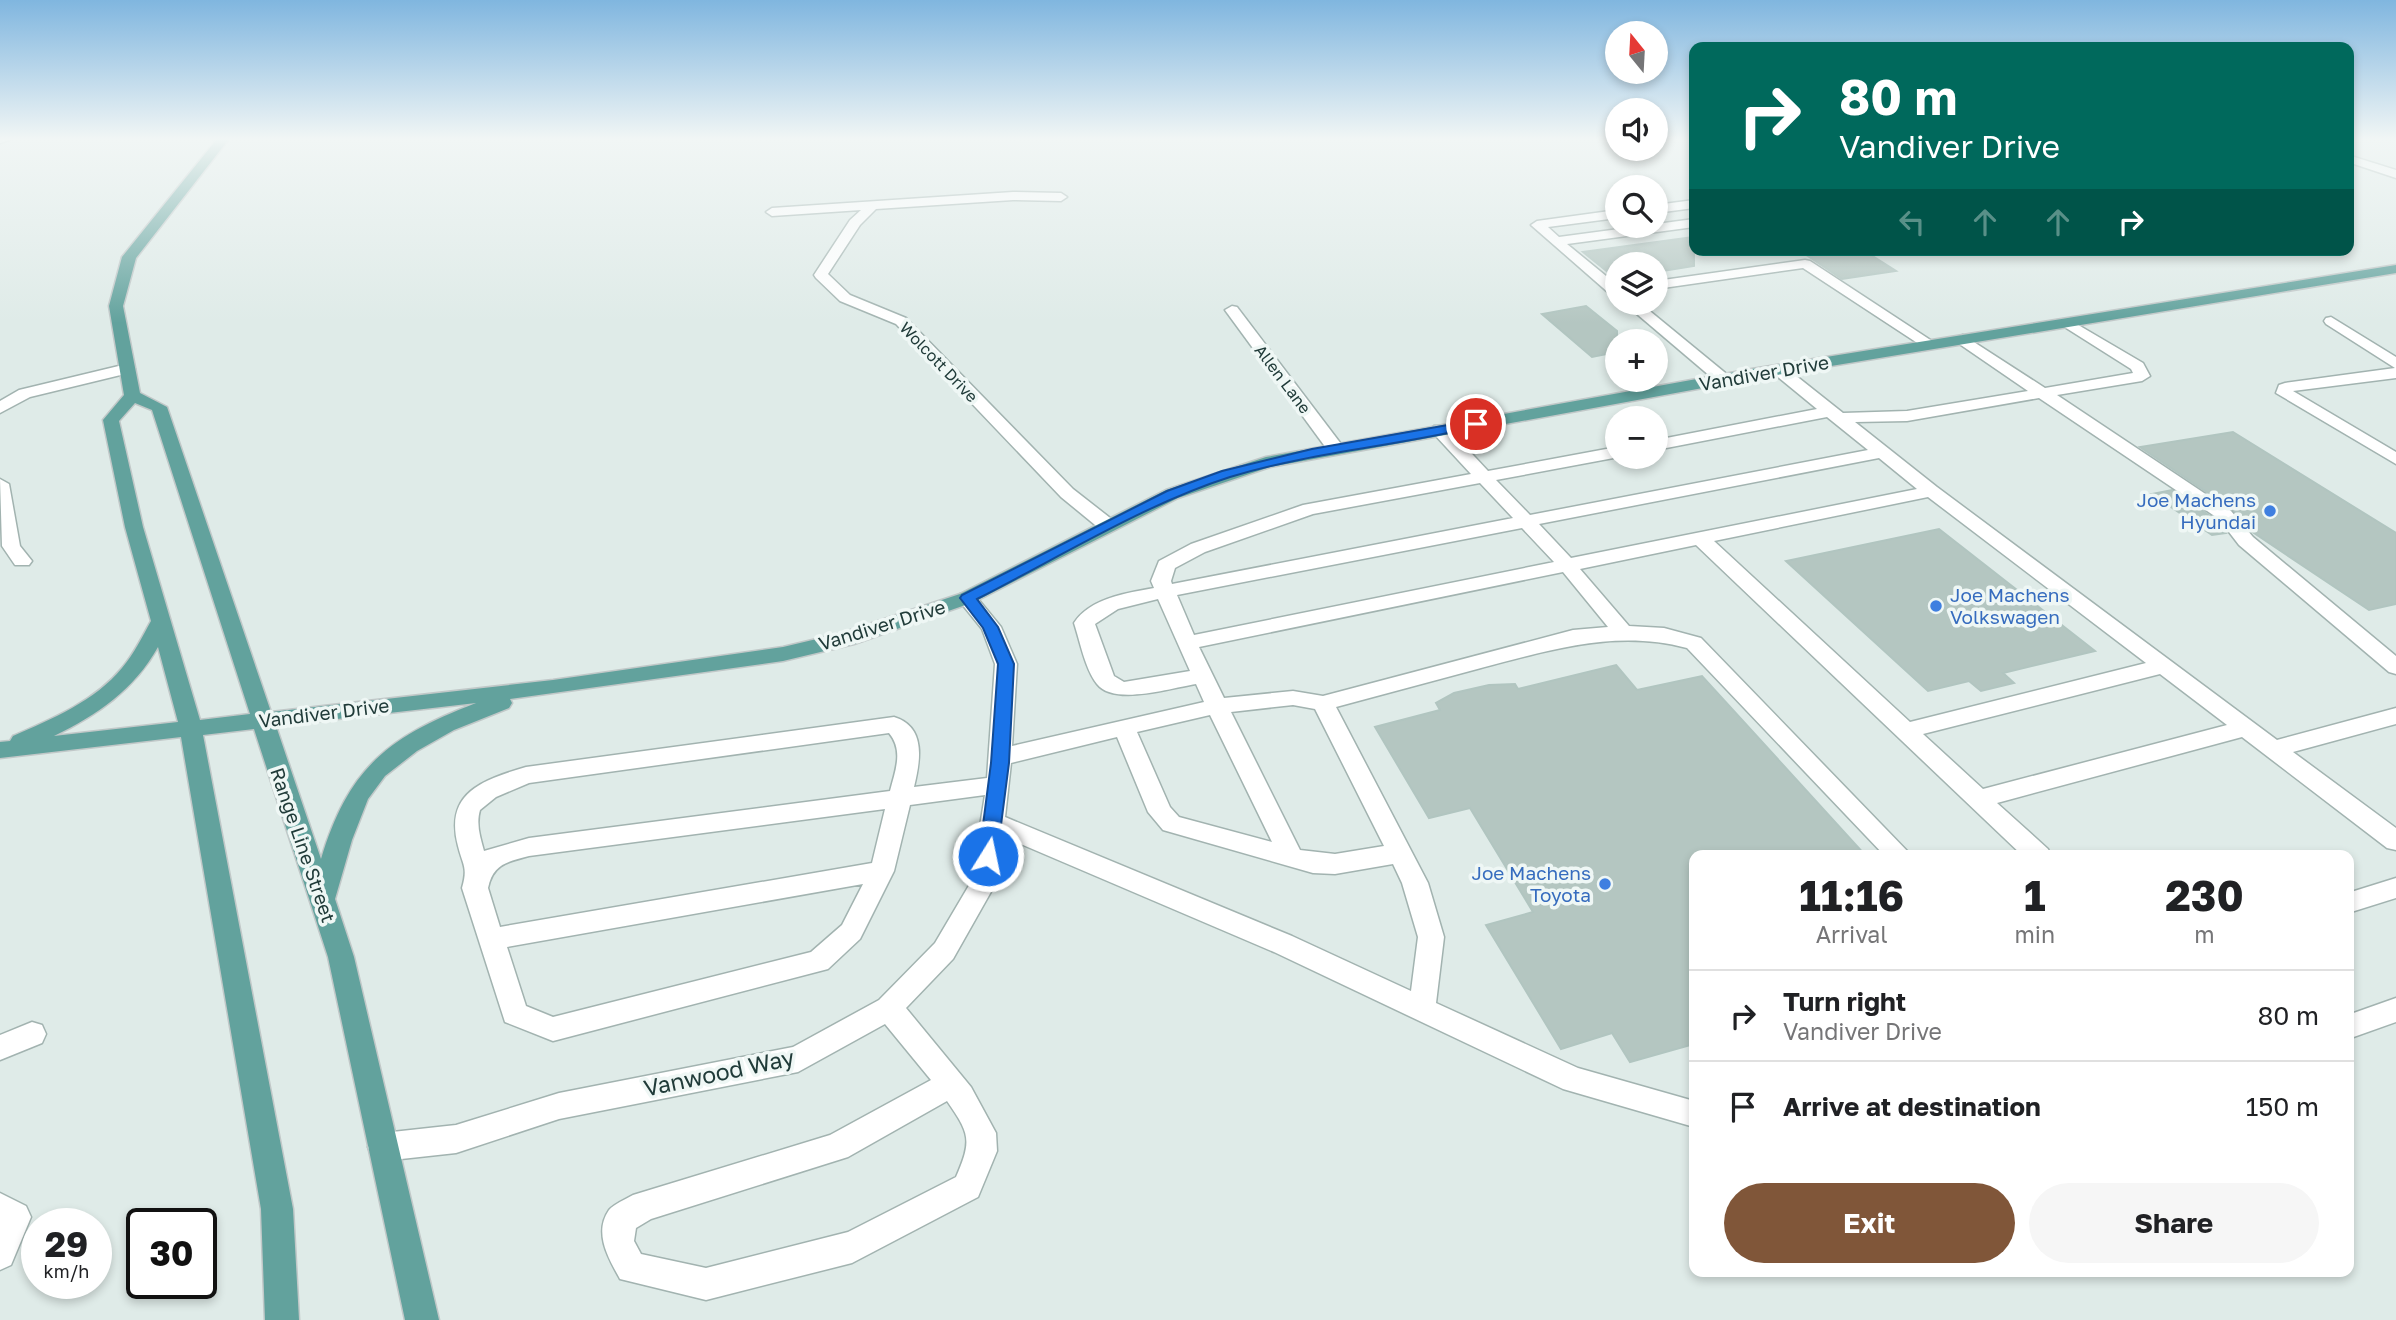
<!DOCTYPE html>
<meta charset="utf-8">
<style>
body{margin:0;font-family:"Golos Text",sans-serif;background:#f6f6f6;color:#202124;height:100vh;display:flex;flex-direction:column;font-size:26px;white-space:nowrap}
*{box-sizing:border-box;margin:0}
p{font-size:23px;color:#757577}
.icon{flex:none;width:38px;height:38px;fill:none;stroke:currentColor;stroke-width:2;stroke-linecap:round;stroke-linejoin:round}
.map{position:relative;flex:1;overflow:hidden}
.drawer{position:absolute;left:1689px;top:850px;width:665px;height:427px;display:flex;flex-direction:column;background:#fff;border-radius:14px;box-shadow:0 4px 10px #0003}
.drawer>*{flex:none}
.banner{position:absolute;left:1689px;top:42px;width:665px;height:214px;border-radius:14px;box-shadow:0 4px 10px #0003;background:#00695c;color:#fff;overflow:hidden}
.needle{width:46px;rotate:342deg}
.buttons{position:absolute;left:1605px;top:21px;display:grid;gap:14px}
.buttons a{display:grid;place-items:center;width:63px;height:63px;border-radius:50%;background:#fff;box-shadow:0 4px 10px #0003;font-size:35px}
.speed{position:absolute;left:21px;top:1208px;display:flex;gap:14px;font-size:35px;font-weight:700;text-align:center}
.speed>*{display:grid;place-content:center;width:91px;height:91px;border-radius:50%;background:#fff;box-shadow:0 4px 10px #0003;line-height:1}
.speed small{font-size:18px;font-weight:400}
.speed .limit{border:4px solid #111;border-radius:10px;background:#fff;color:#111}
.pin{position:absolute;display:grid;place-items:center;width:60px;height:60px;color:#fff;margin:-30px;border:4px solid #fff;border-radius:50%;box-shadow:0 2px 7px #0007}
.me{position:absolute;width:77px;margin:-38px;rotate:10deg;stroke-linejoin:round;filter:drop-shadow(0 0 5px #0008)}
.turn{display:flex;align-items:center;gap:24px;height:147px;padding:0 35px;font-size:32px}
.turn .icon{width:91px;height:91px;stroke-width:2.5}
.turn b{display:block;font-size:49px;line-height:60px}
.lanes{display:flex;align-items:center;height:66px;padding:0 35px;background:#0003;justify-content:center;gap:35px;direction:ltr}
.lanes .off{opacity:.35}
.eta{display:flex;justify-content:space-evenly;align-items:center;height:119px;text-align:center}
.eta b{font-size:42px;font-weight:700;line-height:49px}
.cta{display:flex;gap:14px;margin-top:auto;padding:14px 35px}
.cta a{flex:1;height:80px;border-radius:42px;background:#805639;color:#fff;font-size:28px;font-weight:700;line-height:80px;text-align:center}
.cta a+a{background:#f6f6f6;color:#202124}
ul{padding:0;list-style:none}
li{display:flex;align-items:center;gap:21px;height:91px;padding:0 35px;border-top:2px solid #e0e0e0}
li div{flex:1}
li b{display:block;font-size:26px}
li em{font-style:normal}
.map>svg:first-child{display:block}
.building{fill:#b4c6c1;stroke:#b1c5c0;stroke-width:2}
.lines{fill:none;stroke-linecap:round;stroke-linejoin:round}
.minor-casing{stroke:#a2b3b0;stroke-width:3}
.major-casing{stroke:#c1c8c8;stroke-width:3}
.minor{fill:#fff;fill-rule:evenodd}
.major{fill:#62a29d;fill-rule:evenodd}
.route{fill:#1a73e8;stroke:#114b97;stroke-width:2}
.shop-dot{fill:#3f7fe0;stroke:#eff7f5;stroke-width:2.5}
.labels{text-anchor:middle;stroke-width:7;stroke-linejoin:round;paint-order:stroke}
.far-street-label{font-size:16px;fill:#203b39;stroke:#eff7f5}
.street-label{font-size:19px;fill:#203b39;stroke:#eff7f5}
.shop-label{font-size:19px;fill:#366cbe;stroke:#eff7f5;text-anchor:end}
.near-street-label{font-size:23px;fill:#203b39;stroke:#eff7f5}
</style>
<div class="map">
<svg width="2396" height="1320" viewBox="0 0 2396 1320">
<rect width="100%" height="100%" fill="#dfebe8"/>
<g class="building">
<polygon points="1694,237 1694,266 1656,272 1656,264 1617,264 1617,277 1614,277 1583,252"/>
<polygon points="1799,250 1863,250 1896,271 1842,279"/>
<polygon points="1586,306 1617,331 1617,352 1592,357 1542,314"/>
<polygon points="2233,432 2396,533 2396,604 2369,610 2251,531 2232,509 2140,447"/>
<polygon points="2172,490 2217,521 2226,533 2212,535 2152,494"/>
<polygon points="1939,529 2095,651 2003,673 2014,683 1981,691 1969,681 1928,691 1786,561"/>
<polygon points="1616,665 1637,690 1702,676 1866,856 1694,856 1694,1044 1630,1062 1612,1033 1561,1049 1486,925 1533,912 1470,808 1429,818 1375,727 1440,710 1436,703 1454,693 1489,685 1515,684 1518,689"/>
</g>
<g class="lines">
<defs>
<g id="minor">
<polygon points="0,139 13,139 0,143"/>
<polygon points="2348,155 2396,170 2396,178 2348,162"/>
<polygon points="1013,192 1061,193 1067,197 1061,201 1013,200 876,209 860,225 828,274 850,295 906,318 1073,489 1114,521 1116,525 1114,529 1100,529 1061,497 896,324 840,301 816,278 814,275 850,220 861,210 772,216 766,212 772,208"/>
<polygon points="1694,200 1694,208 1656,213 1656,205"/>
<polygon points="1617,210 1617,218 1548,227 1559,237 1694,219 1694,227 1567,244 1617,285 1615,295 1610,294 1531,225 1537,221"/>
<polygon points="1805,260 1810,261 1938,345 1935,348 1925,348 1803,268 1656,289 1656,281"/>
<polygon points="1624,303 1640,303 1729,376 1731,379 1729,382 1717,382"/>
<polygon points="1232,306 1237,307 1341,444 1344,448 1341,452 1329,452 1225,310"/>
<polygon points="2331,317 2396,357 2396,378 2293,391 2396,452 2396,464 2276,393 2279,385 2285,383 2395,368 2326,324 2324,321 2326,318"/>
<path d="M2068,319L2143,363L2150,376L2142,381L2057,395L2231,511L2253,537L2396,656V674L2389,672L2239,545L2219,519L2039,398L1907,421L1855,422L1937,487L2277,740L2396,708V724L2293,752L2396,828V850L2387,848L2242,737L1997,803L2048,849L2051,856H2023L1696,545L1580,569L1629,626L1664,628L1701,638L1912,856H1885L1687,648C1616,629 1550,650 1481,668C1433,681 1384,694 1336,707L1428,883L1444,937L1436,1003L1578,1068L1694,1101V1127L1563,1089L1274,952L1002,836L996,883L992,890L953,959L906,1008L971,1087L996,1133L997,1151L978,1197L852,1263L706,1300L620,1279C609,1259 593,1233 609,1210C614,1204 626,1199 633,1195L830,1135L931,1080L885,1024L798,1072L559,1119L456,1153L383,1161L372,1157L368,1147L372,1137L383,1133L456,1125L559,1093L793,1047L879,1000L935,943L971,882L985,795L910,805L894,871L860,939L828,969L553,1041L505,1022L462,888C468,867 463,866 458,846C444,793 482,780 526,767L894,717C927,727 920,762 914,787L987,778L995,664L982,629L957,598L960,594H974L1001,627L1017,664L1012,746L1204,702L1196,684C1171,688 1114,706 1097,684C1085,669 1080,641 1074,623C1090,598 1127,593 1154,588L1151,581L1159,561L1191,544L1303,505L1471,474L1434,434L1432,430L1434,426H1446L1488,471L1617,447L1619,457L1496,480L1530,515L1868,450L1827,417L1656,450V440L1817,409L1773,373L1771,370L1773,367H1785L1843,413L1907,411L2028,391L1958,343L1955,340L1958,337L1963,335L2045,388L2133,373L2131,369L2063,326L2061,323ZM1879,458L1917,489L1571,558L1539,524ZM1480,483L1513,518L1172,584L1171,581L1175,568L1205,552L1313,514ZM1928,497L2146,663L1910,722L1714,541ZM1522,528L1554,562L1194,635L1177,595ZM1563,572L1608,627L1573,630L1323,696L1293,691L1224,698L1199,647ZM1158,599L1190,671L1124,682L1114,676L1095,624L1118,609ZM2160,674L2227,725L1983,789L1923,734ZM1293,705L1315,709L1384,846L1335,854L1300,850L1231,712ZM1210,715L1272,842L1179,817L1170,807L1137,732ZM889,733C904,751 895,771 890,791L529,838L484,851C480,837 476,824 480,810L496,797L529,783ZM1117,737L1148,812L1163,830L1313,873L1335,874L1393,864L1402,883L1418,937L1411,991L1292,936L1005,817L1011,763ZM885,809L872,863L500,927L488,888C493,864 507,862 529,856ZM863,884L842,925L811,952L553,1017L526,1006L507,947ZM947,1101C970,1134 972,1140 956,1177L848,1232L706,1268L641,1254L634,1241L636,1228L651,1219L848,1157Z"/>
<polygon points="127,364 133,366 135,369 133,372 30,397 0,413 0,401 19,390"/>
<polygon points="0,479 9,484 20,546 32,561 29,565 15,565 2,546"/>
<polygon points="2396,878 2396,898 2348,913 2348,893"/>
<polygon points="2396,998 2396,1022 2348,1039 2348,1015"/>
<polygon points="32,1022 42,1025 46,1034 42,1043 0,1060 0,1035"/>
<polygon points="0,1193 26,1206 31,1217 11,1265 0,1270"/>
</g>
<path id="major" d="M217,139H229L136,258L123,306L140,393L167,407L271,712L553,680L783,647L842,633L960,594L1166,490L1266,457L1752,369L2396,265V273L1752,379L1270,467L1178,498L974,602L854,644L783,661L510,699L512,703L509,708L454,730L417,751L385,776L368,799L352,840L335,899L354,957L439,1320H405L328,957L254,729L203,735L293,1209L299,1320H265L261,1209L181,737L0,758V742L10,741L13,736C52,719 95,701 122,668C134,654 142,637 151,621L125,527L103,420L124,395L109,306L122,257ZM135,403L152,410L250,714L200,720L143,527L119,421ZM158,647L178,722L54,736C97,715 134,690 158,647ZM476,703C388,737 349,767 321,859L276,726Z"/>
</defs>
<use href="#minor" class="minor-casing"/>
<use href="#major" class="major-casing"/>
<use href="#minor" class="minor"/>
<use href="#major" class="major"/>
</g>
<linearGradient id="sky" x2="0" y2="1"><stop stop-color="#80b6df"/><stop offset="0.43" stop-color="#f1f6f5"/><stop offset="1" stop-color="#f1f6f5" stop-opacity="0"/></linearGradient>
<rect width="2396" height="323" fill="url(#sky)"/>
<path class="route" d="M1476,420L1482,424L1480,426C1398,446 1312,452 1230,477C1145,504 1056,559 977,599L998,627L1014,664L1009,763L997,856L995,861L988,863L981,861L979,856L991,763L998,664L983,628L960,598L962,595L1167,491L1222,471L1312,449Z"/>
<g class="shop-dot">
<circle cx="2270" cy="511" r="7"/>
<circle cx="1936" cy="606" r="7"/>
<circle cx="1605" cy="884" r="7"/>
</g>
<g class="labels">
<g class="far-street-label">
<text transform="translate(939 362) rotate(46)" y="6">Wolcott Drive</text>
<text transform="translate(1283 379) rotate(53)" y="6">Allen Lane</text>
</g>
<g class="street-label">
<text transform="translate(1764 373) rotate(-10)" y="7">Vandiver Drive</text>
<text transform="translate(882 625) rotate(-17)" y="7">Vandiver Drive</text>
<text transform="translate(324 713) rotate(-7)" y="7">Vandiver Drive</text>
<text transform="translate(303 845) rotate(71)" y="7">Range Line Street</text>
</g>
<g class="shop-label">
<text x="2256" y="507">Joe Machens<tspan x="2256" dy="22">Hyundai</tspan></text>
<text x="1950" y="602" text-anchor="start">Joe Machens<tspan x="1950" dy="22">Volkswagen</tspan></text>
<text x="1591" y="880">Joe Machens<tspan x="1591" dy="22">Toyota</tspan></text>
</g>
<g class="near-street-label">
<text transform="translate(719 1073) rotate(-12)" y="8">Vanwood Way</text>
</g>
</g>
</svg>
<div class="buttons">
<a><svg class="needle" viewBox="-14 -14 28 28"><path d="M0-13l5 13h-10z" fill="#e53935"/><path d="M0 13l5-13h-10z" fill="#757577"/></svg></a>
<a><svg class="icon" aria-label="sound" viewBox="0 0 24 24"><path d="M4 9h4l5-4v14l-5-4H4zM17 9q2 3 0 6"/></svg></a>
<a><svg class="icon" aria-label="search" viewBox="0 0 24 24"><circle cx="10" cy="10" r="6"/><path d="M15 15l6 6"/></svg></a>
<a><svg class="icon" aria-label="layers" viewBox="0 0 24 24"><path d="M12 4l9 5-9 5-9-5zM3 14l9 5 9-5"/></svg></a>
<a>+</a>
<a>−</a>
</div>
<div class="speed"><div>29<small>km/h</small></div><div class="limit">30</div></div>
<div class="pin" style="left:1476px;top:424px;background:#d93025"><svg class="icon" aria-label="arrive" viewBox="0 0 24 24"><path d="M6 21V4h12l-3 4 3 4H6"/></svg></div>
<svg class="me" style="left:988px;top:856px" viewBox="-20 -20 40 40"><circle r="17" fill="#1a73e8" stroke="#fff" stroke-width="3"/><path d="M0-11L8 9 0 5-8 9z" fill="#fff"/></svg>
<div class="banner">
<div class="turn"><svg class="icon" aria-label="right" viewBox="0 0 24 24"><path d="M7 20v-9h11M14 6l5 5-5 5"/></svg><div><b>80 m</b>Vandiver Drive</div></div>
<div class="lanes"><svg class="icon off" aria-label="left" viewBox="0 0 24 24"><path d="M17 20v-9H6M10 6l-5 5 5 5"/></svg><svg class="icon off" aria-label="ahead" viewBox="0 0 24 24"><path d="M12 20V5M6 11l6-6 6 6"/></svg><svg class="icon off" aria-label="ahead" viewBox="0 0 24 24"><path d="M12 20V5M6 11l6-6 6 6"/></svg><svg class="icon" aria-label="right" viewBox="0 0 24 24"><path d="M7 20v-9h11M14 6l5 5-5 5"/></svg></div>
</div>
<section class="drawer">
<div class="eta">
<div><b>11:16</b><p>Arrival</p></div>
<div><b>1</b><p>min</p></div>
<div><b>230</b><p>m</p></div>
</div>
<ul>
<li><svg class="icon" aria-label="right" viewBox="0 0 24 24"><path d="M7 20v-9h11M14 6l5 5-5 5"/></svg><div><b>Turn right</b><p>Vandiver Drive</p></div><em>80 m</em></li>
<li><svg class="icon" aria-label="arrive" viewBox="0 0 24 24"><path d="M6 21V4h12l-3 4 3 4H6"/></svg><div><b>Arrive at destination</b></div><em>150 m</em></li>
</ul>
<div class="cta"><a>Exit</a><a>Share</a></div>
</section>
</div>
